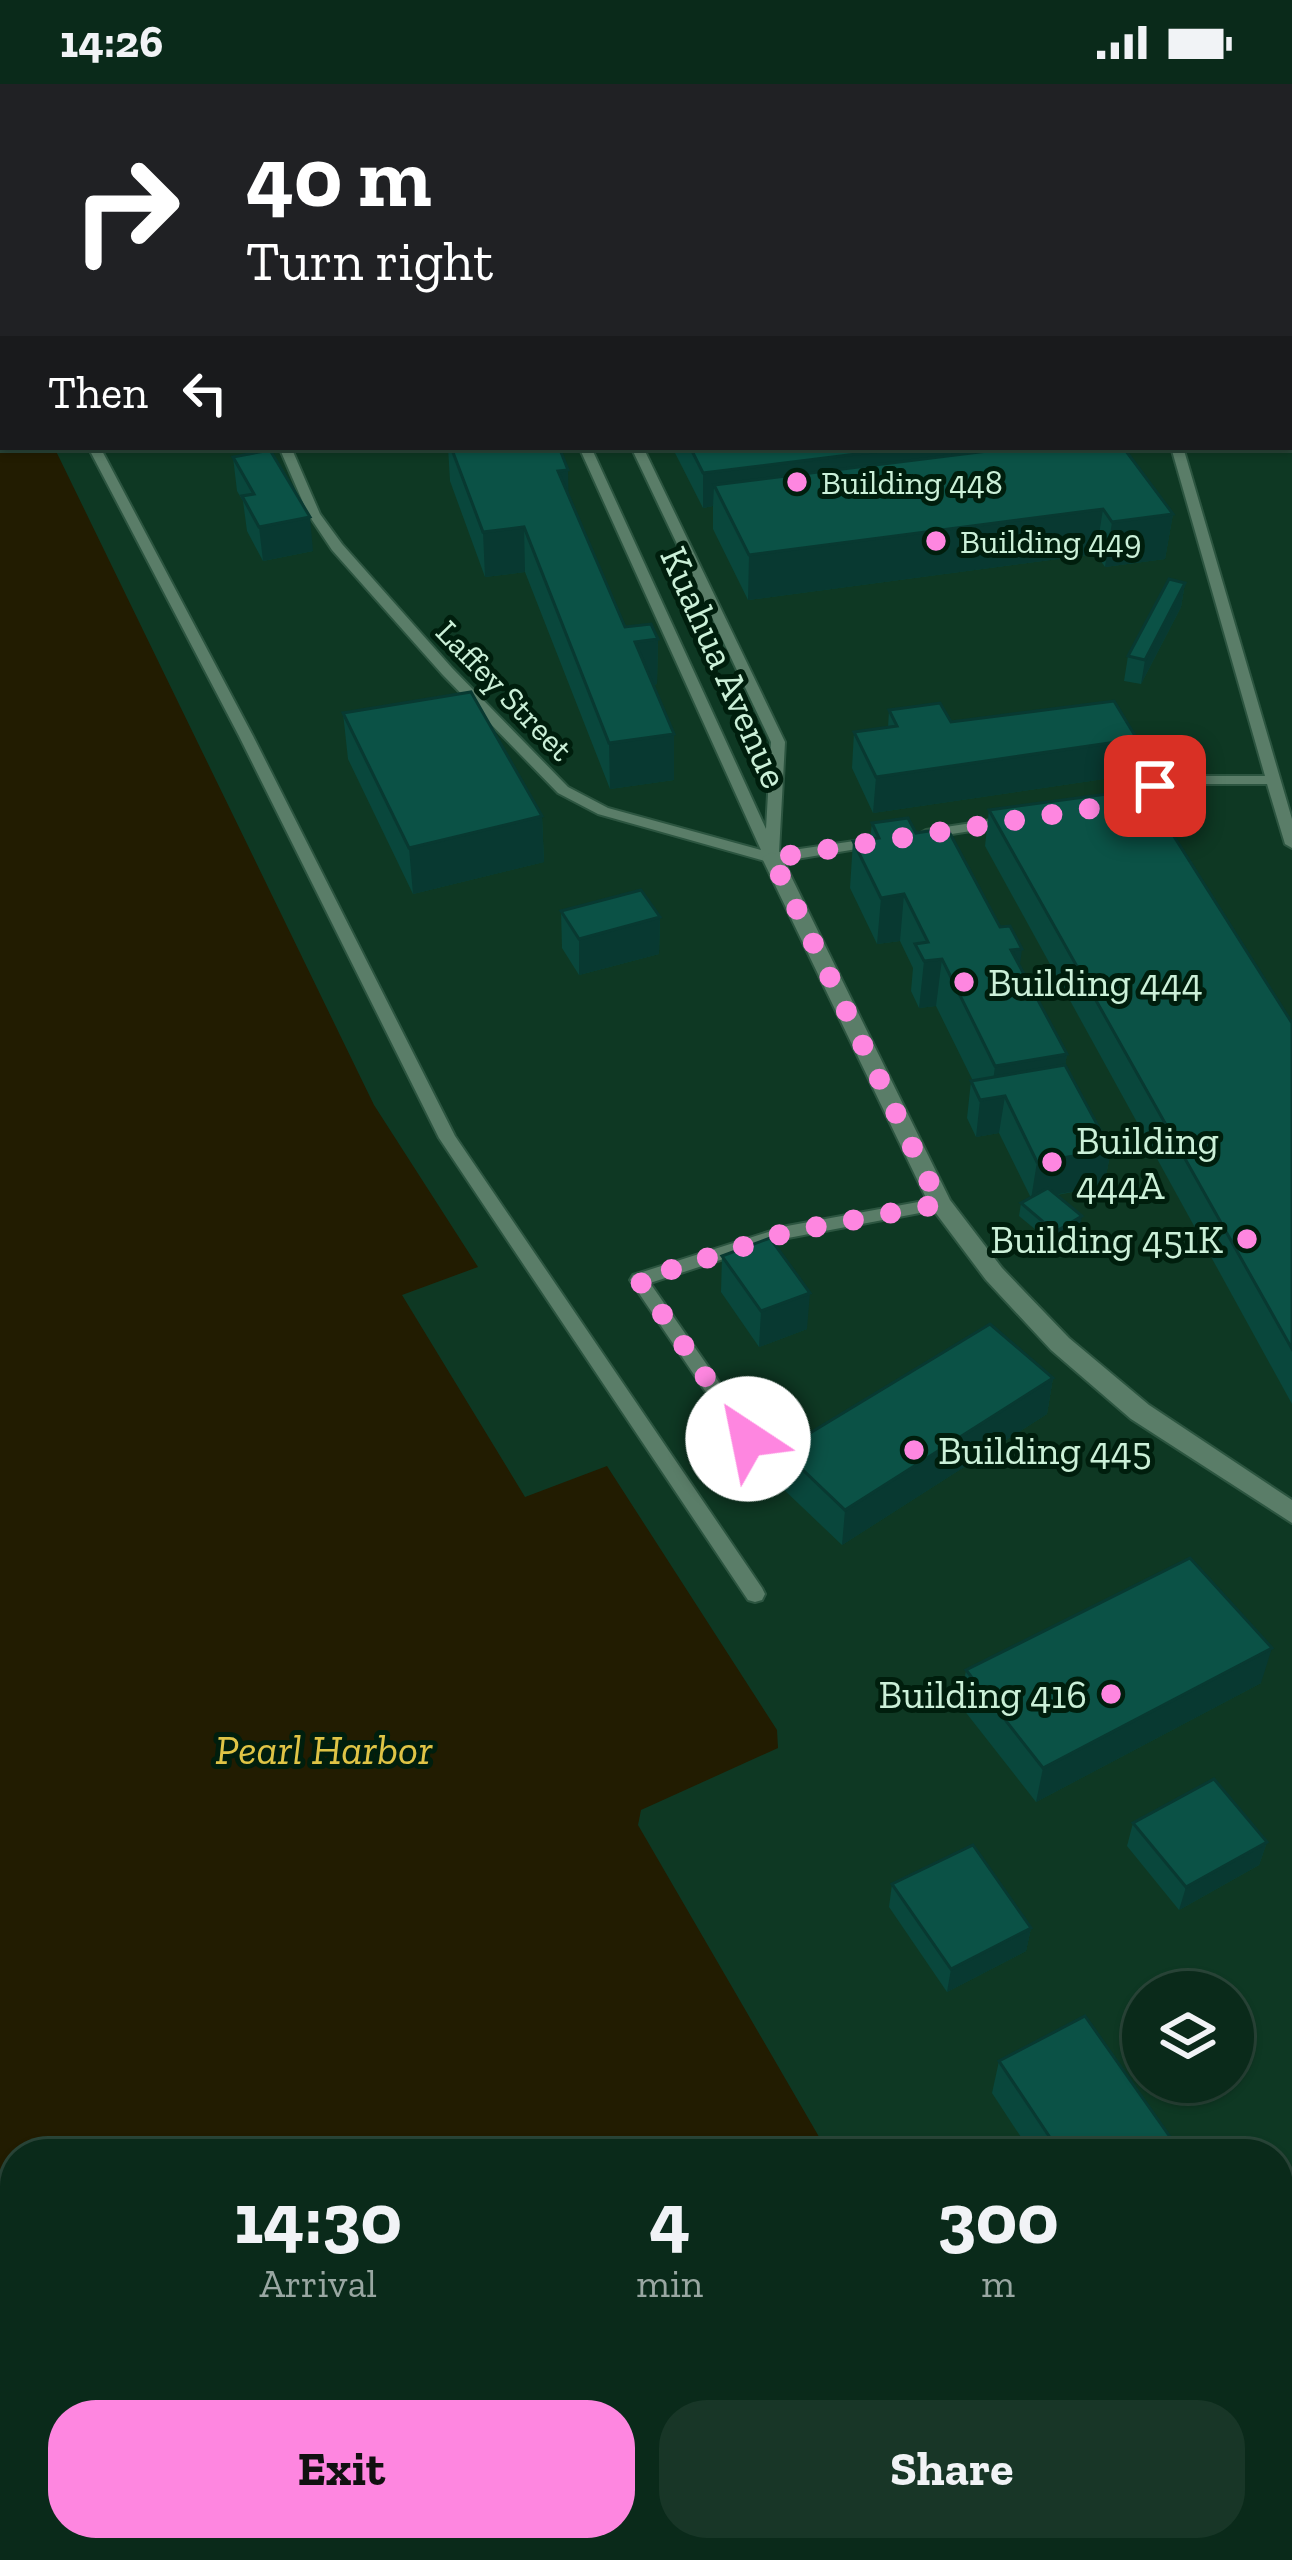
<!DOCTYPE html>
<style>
body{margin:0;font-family:"Zilla Slab",serif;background:#183627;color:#f1f3f6;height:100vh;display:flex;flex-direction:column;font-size:45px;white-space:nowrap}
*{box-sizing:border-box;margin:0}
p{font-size:39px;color:#99a7a2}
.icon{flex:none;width:66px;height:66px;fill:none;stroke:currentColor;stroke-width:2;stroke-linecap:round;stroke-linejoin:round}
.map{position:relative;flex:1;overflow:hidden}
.panel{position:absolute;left:0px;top:2055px;width:1293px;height:423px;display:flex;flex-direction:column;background:#0a2a1a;border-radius:48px 48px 0 0;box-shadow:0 3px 9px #0004,0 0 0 3px #2a4639}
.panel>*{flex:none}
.hud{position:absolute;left:0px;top:0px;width:1293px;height:366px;box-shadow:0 3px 9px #0004,0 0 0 3px #2a4639;background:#202124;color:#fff;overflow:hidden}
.buttons{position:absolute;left:1122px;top:1887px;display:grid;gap:24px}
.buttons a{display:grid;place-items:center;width:132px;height:132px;border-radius:50%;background:#0a2a1a;box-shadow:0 3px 9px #0004,0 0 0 3px #2a4639;font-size:60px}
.pin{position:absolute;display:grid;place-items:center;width:102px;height:102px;color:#fff;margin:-51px;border-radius:24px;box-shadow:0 6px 18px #0006}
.me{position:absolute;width:132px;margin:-66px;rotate:326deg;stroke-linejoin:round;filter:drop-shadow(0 0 9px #0008)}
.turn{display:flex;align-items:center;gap:42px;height:252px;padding:0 48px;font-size:54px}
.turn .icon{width:156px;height:156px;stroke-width:2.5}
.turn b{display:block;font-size:84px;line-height:102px}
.then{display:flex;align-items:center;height:114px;padding:0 48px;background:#0003;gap:24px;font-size:45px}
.eta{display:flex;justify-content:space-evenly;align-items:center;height:204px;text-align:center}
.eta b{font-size:72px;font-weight:700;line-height:84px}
.button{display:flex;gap:24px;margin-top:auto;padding:24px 48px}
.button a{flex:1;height:138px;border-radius:48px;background:#fe86e0;color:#111;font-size:48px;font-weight:700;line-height:138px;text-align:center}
.button a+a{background:#183627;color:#f1f3f6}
.status{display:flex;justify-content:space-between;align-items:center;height:84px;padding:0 60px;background:#0a2a1a;direction:ltr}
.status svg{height:33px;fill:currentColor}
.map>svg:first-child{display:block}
.water{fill:#221c01}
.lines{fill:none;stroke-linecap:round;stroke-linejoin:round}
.lane-casing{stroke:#2c5540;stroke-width:4}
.street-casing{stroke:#2c5540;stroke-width:4}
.lane{fill:#5a7d68;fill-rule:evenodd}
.street{fill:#5a7d68;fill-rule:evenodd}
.wall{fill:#09473c}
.shaded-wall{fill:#083931}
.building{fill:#0b5246;stroke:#083931;stroke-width:3}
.route{stroke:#fe86e0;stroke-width:21;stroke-dasharray:0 37.8}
.poi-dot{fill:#fe86e0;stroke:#001e0d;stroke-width:4.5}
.labels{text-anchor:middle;stroke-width:10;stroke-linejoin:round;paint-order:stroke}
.far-poi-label{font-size:33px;fill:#cbf0d8;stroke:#001e0d;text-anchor:start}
.far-street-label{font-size:33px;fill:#cbf0d8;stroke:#001e0d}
.street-label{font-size:39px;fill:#cbf0d8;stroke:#001e0d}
.poi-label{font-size:39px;fill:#cbf0d8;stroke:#001e0d;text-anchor:start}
.water-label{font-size:42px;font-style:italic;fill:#dfc446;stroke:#001e0d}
</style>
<div class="status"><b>14:26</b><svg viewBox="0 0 49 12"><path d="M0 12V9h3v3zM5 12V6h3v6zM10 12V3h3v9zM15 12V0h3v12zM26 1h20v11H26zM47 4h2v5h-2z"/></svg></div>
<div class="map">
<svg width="1292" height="2476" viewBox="0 0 1292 2476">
<rect width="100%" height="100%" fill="#0e3823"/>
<g class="water">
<polygon points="0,0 1292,0 1292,172 1290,3 3,3 0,171"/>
<polygon points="0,252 3,363 54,363 374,1021 478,1183 402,1211 525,1413 607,1382 777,1646 778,1664 641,1726 638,1741 829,2070 15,2070 15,2463 1055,2463 1063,2476 0,2476"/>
</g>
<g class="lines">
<defs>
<g id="lane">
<rect x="0" y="183" width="3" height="9"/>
<polygon points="88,363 100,363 253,652 455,1052 762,1504 765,1510 762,1516 755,1518 748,1516 439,1054 239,652"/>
<polygon points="279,363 291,363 320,430 342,460 452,584 568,703 608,724 761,766 579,363 591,363 766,745 771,658 631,363 643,363 785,658 779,768 875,754 882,758 875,762 772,779 598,730 558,709 442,590 332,466 308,430"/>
<polygon points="1171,363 1183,363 1292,735 1292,764 1285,760 1267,700 1177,700 1133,722 1123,722 1121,719 1174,692 1265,692"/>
<polygon points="1011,733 1018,737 1016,740 926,754 919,750 926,746"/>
<polygon points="940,1114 946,1116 949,1120 946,1124 788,1154 650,1199 755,1350 757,1355 755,1360 741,1360 630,1196 633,1191 787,1142"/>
</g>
<polygon id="street" points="772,768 782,774 950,1116 1002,1184 1069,1254 1149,1321 1292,1416 1292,1439 1131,1335 1051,1266 986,1196 929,1120 762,774"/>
</defs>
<use href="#lane" class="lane-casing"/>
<use href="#street" class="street-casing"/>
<use href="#lane" class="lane"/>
<use href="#street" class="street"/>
</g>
<g class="wall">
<polygon points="448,363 559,363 569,412 625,543 658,555 657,600 653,601 674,696 610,705 525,488 485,493 450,397"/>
<polygon points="672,363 1123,363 1173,430 1165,475 1105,483 1096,470 748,516 713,445 713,422 703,424"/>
<polygon points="233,373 313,467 263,477 247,447 243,417 237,407"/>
<polygon points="1185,499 1181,523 1141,600 1124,597 1128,572"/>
<polygon points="889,626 951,638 1131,691 873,729 852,684 854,648 888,644"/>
<polygon points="343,629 542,732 544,778 413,810 348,675"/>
<polygon points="989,726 1292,939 1292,1320 985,762"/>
<polygon points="872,739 916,749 1020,882 1067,970 1065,981 1111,1066 1104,1102 1057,1111 1080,1144 1053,1160 1019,1132 1021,1119 1031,1114 999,1049 976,1053 967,1034 971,997 973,997 936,922 919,924 911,907 913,884 900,857 877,860 850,804 853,757 870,755"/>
<polygon points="561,827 660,833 659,870 579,891 562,864"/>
<polygon points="722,1172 807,1245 759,1263 721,1208"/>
<polygon points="1053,1294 1047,1330 842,1461 780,1402 782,1366"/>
<polygon points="966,1586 1261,1599 1036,1718 960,1621"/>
<polygon points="1133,1739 1267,1758 1259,1781 1179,1826 1127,1762"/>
<polygon points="892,1800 1031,1844 1026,1867 947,1908 889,1823"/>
<polygon points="999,1977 1182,2070 1032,2070 992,2009"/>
<polygon points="1292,2198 1292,2475 1278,2452 1278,2206"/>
</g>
<g class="shaded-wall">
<polygon points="913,363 1109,363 714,401 713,422 703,424 703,389"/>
<polygon points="568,386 569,430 558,387"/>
<polygon points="1103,425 1096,470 748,516 749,471"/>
<polygon points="1173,430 1165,475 1105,483 1112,438"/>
<polygon points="310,433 313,467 263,477 259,443"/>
<polygon points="524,443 525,488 485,493 483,448"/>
<polygon points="1185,499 1181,523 1141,600 1145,576"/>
<polygon points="658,555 657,600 635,603 635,558"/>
<polygon points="674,650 674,696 610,705 609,659"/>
<polygon points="1137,655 1131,691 873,729 876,693"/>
<polygon points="542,732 544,778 413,810 409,764"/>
<polygon points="904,810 900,857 877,860 881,814"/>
<polygon points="660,833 659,870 579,891 579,855"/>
<polygon points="1022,865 1016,912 1011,866"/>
<polygon points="942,875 936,922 919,924 924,877"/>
<polygon points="1067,970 1059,1018 1005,1012 999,1049 976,1053 980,1016 991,1014 995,982"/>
<polygon points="1111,1066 1104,1102 1031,1115 1037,1078"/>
<polygon points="1082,1132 1080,1144 1053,1160 1055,1148"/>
<polygon points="810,1209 807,1245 759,1263 761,1227"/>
<polygon points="1053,1294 1047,1330 842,1461 845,1426"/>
<polygon points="1272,1564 1261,1599 1036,1718 1043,1684"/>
<polygon points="1267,1758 1259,1781 1179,1826 1186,1803"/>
<polygon points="1031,1844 1026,1867 947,1908 951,1885"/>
<polygon points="0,2228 15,2272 15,2281 0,2236"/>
<polygon points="15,2320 15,2343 0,2350 0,2327"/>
</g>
<g class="building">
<polygon points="451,363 559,363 568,386 558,387 625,543 651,540 658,555 635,558 674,650 609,659 524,443 483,448"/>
<polygon points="690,363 913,363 703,389"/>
<polygon points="1020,363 1123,363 1173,430 1112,438 1103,425 749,471 714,401"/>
<polygon points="270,366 310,433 259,443 242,412 254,410 233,373"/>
<polygon points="1169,495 1185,499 1145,576 1128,572"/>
<polygon points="471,608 542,732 409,764 343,629"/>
<polygon points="1114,617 1137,655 876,693 854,648 897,642 889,626 940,619 951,638"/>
<polygon points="1144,705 1292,939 1292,1265 989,726"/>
<polygon points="908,734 916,749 947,744 1000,843 1010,842 1022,865 1011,866 1067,970 995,982 942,875 924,877 915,860 928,858 904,810 881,814 853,757 879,754 872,739"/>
<polygon points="641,806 660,833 579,855 561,827"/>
<polygon points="1065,981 1111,1066 1037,1078 1005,1012 980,1016 971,997"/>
<polygon points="1048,1104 1082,1132 1055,1148 1021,1119"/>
<polygon points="770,1154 810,1209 761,1227 722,1172"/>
<polygon points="990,1240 1053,1294 845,1426 782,1366"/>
<polygon points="1190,1474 1272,1564 1043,1684 966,1586"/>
<polygon points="1214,1695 1267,1758 1186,1803 1133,1739"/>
<polygon points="973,1761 1031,1844 951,1885 892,1800"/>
<polygon points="1085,1932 1182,2070 1061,2070 999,1977"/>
<polygon points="1292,2198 1292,2412 1278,2390 1278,2206"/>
<polygon points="0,2236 15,2281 15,2320 0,2327"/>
</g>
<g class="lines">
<polyline class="route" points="748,1355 639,1196 788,1148 940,1120 772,774 1120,720 1155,702"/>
</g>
<g class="poi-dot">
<circle cx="797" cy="398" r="12"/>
<circle cx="936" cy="457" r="12"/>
<circle cx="964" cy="898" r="12"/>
<circle cx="1052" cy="1078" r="12"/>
<circle cx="1247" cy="1155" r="12"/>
<circle cx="914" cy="1366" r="12"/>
<circle cx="1111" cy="1610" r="12"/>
</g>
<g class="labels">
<g class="far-poi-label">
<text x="821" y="410">Building 448</text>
<text x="960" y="469">Building 449</text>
</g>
<g class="far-street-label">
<text transform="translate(505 606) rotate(46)" y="12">Laffey Street</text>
</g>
<g class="street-label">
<text transform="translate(725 583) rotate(66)" y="14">Kuahua Avenue</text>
</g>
<g class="poi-label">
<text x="988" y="912">Building 444</text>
<text x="1076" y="1070">Building<tspan x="1076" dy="45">444A</tspan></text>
<text x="1223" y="1169" text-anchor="end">Building 451K</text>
<text x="938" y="1380">Building 445</text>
<text x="1087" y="1624" text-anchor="end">Building 416</text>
</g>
<g class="water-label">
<text x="324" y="1680">Pearl Harbor</text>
</g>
</g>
</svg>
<div class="buttons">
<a><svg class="icon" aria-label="layers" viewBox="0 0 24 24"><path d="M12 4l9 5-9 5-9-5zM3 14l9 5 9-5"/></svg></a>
</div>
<div class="pin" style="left:1155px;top:702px;background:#d93025"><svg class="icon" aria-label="arrive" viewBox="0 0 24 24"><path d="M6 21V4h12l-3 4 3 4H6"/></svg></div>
<svg class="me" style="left:748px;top:1355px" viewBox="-20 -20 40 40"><circle r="19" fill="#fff"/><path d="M0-13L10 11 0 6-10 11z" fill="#fe86e0"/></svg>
<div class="hud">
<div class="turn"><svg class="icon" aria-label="right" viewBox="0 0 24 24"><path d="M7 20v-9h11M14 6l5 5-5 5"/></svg><div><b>40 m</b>Turn right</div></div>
<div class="then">Then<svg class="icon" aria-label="left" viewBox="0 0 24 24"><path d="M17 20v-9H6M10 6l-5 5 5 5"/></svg></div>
</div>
<section class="panel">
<div class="eta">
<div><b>14:30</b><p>Arrival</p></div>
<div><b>4</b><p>min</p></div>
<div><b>300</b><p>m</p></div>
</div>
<div class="button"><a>Exit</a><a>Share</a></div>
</section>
</div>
